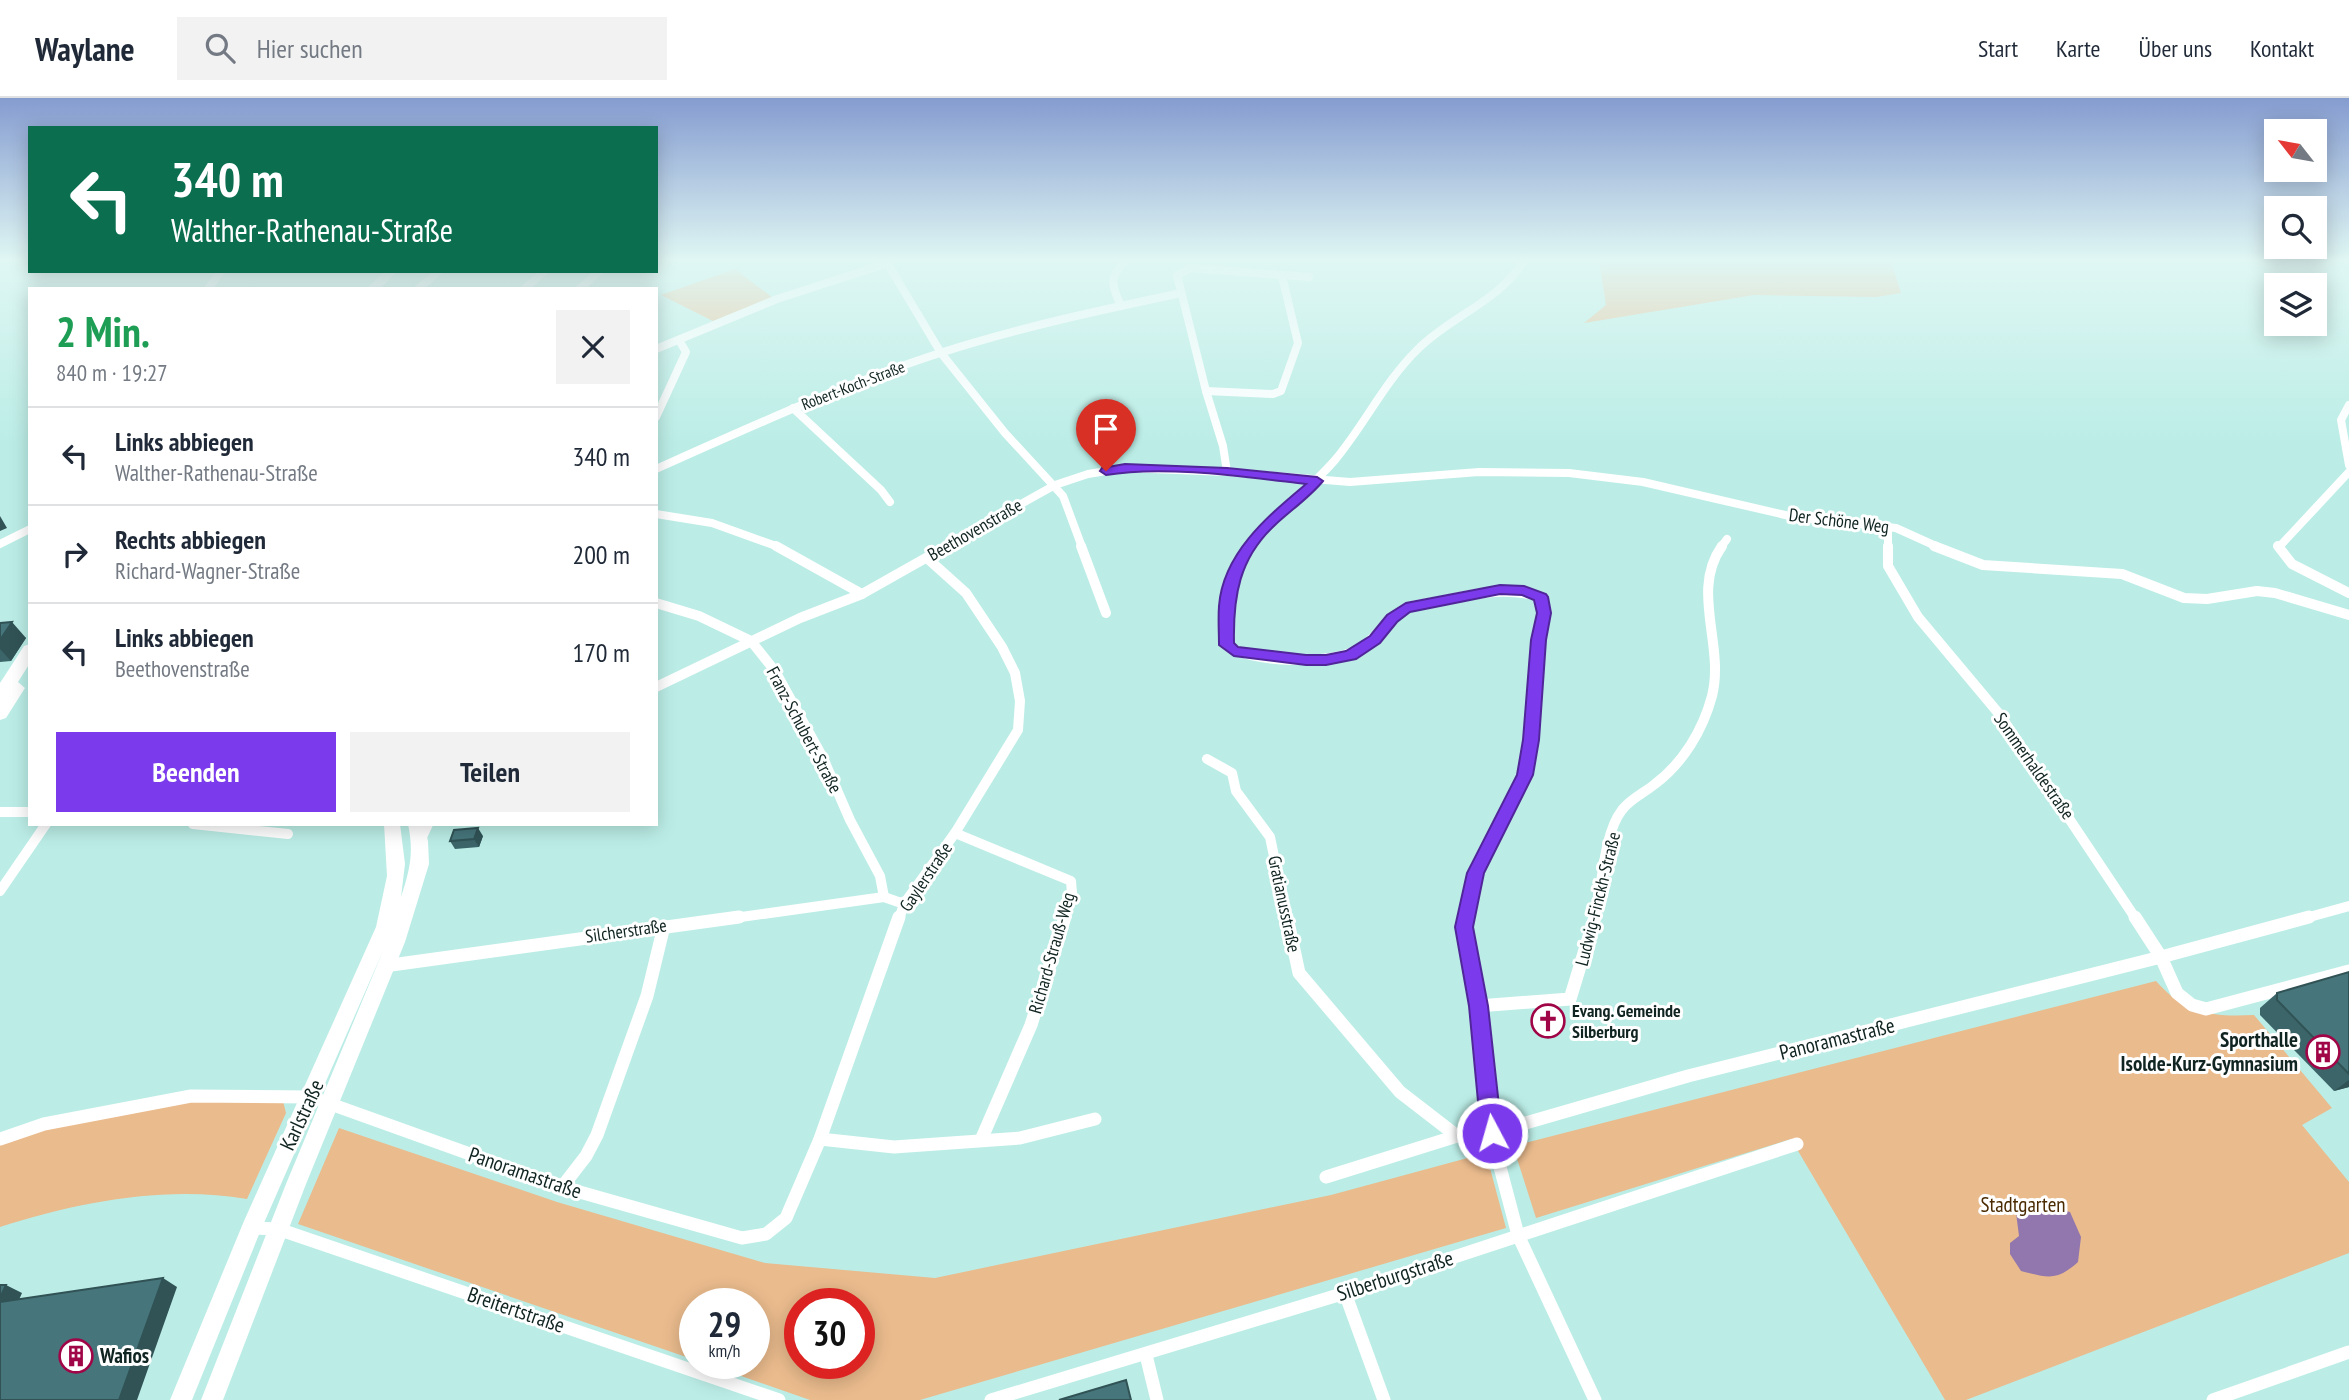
<!DOCTYPE html>
<html lang="de">
<meta charset="utf-8">
<style>
body{margin:0;font-family:"PT Sans Narrow",sans-serif;background:#f2f2f3;color:#1f2937;height:100vh;display:flex;flex-direction:column;font-size:26px;white-space:nowrap}
*{box-sizing:border-box;margin:0}
p{font-size:23px;color:#747a83}
.icon{flex:none;width:38px;height:38px;fill:none;stroke:currentColor;stroke-width:2;stroke-linecap:round;stroke-linejoin:round}
.map{position:relative;flex:1;overflow:hidden}
.drawer{position:absolute;left:28px;top:189px;width:630px;height:539px;display:flex;flex-direction:column;background:#fff;border-radius:0px;box-shadow:0 4px 18px #0003}
.drawer>*{flex:none}
.guide{position:absolute;left:28px;top:28px;width:630px;height:147px;border-radius:0px;box-shadow:0 4px 18px #0003;background:#0b6e4f;color:#fff;overflow:hidden}
.needle{width:46px;rotate:301deg}
.tools{position:absolute;left:2264px;top:21px;display:grid;gap:14px}
.tools a{display:grid;place-items:center;width:63px;height:63px;border-radius:0px;background:#fff;box-shadow:0 4px 18px #0003;font-size:35px}
.speed{position:absolute;left:679px;top:1190px;display:flex;gap:14px;font-size:35px;font-weight:700;text-align:center}
.speed>*{display:grid;place-content:center;width:91px;height:91px;border-radius:50%;background:#fff;box-shadow:0 4px 18px #0003;line-height:1}
.speed small{font-size:18px;font-weight:400}
.speed .limit{border:10px solid #d22;background:#fff;color:#111}
.pin{position:absolute;display:grid;place-items:center;width:60px;height:60px;color:#fff;margin:-72px -30px;border-radius:50% 50% 50% 0;rotate:-45deg;box-shadow:0 0 7px #0007}
.pin .icon{rotate:45deg}
.me{position:absolute;width:77px;margin:-38px;rotate:354deg;stroke-linejoin:round;filter:drop-shadow(0 0 5px #0008)}
.turn{display:flex;align-items:center;gap:24px;height:147px;padding:0 28px;font-size:32px}
.turn .icon{width:91px;height:91px;stroke-width:2.5}
.turn b{display:block;font-size:49px;line-height:60px}
.round{display:grid;place-items:center;flex:none;width:74px;height:74px;border-radius:0px;background:#f2f2f3}
.head{display:flex;align-items:center;justify-content:space-between;height:119px;padding:0 28px}
h1{font-size:42px;font-weight:700;line-height:52px;color:#1e9e55}
.primary-button{display:flex;gap:14px;margin-top:auto;padding:14px 28px}
.primary-button a{flex:1;height:80px;border-radius:0px;background:#7c3aed;color:#fff;font-size:28px;font-weight:700;line-height:80px;text-align:center}
.primary-button a+a{background:#f2f2f3;color:#1f2937}
ul{padding:0;list-style:none}
li{display:flex;align-items:center;gap:21px;height:98px;padding:0 28px;border-top:2px solid #e0e1e3}
li div{flex:1}
li b{display:block;font-size:26px}
li em{font-style:normal}
header{display:flex;align-items:center;gap:42px;box-sizing:border-box;height:98px;padding:0 35px;background:#fff;border-bottom:2px solid #e0e1e3}
header strong{font-size:33px}
nav{display:flex;gap:38px;margin-inline-start:auto;font-size:24px}
.search{width:490px;height:63px;background:#f2f2f3;display:flex;align-items:center;gap:18px;box-sizing:border-box;padding:0 24px;border-radius:0px;color:#747a83;font-size:26px}
.map>svg:first-child{display:block}
.green{fill:#eabb8d;fill-rule:evenodd}
.water{fill:#9177ad}
.lines{fill:none;stroke-linecap:round;stroke-linejoin:round}
.minor-far2{stroke:#fff;stroke-width:8}
.minor-far1{stroke:#fff;stroke-width:10}
.minor{stroke:#fff;stroke-width:13}
.tertiary{fill:#fff;fill-rule:evenodd}
.secondary{fill:#fff;fill-rule:evenodd}
.primary{fill:#fff;fill-rule:evenodd}
.wall{fill:#3c656a}
.shaded-wall{fill:#315356}
.building{fill:#46767b;stroke:#315356;stroke-width:2}
.route{fill:#7c3aed;stroke:#51269a;stroke-width:2}
.labels{text-anchor:middle;stroke-width:6;stroke-linejoin:round;paint-order:stroke}
.far-street-label{font-size:16px;fill:#102421;stroke:#fff}
.street-label{font-size:18px;fill:#102421;stroke:#fff}
.poi-label{font-size:18px;font-weight:bold;fill:#102421;stroke:#fff;text-anchor:start}
.near-street-label{font-size:21px;fill:#102421;stroke:#fff}
.near-poi-label{font-size:21px;font-weight:bold;fill:#102421;stroke:#fff;text-anchor:end}
.near-park-label{font-size:21px;fill:#4a2b02;stroke:#fff}
</style>
<header>
<strong>Waylane</strong>
<div class="search"><svg class="icon" aria-label="search" viewBox="0 0 24 24"><circle cx="10" cy="10" r="6"/><path d="M15 15l6 6"/></svg>Hier suchen</div>
<nav><a>Start</a><a>Karte</a><a>Über uns</a><a>Kontakt</a></nav>
</header>
<div class="map">
<svg width="2349" height="1302" viewBox="0 0 2349 1302">
<rect width="100%" height="100%" fill="#bbede6"/>
<g class="green">
<polygon points="1599,163 1891,163 1901,195 1876,199 1754,197 1584,225 1606,207"/>
<polygon points="735,171 773,200 713,223 661,197"/>
<path d="M2156,883C2185,916 2212,919 2254,917L2332,1010L2302,1027L2349,1084V1155L1966,1302H1945L1791,1041L1536,1120L1513,1048Z"/>
<path d="M190,1003H283L286,1015L247,1101C165,1087 78,1104 0,1129V1045L40,1031Z"/>
<path d="M339,1030L557,1104L765,1165L935,1180L1331,1097L1486,1055L1506,1130L920,1302H810L704,1265H754V1206H695V1262L298,1126ZM800,1206H859V1265H800Z"/>
</g>
<path class="water" d="M2031,1105L2070,1114L2081,1139L2078,1164C2057,1183 2048,1180 2021,1173L2010,1156V1145L2019,1138L2015,1107Z"/>
<g class="lines">
<g class="minor-far2">
<polyline points="886,163 941,255 1005,335 1063,398 1082,449"/>
<polyline points="418,191 439,173"/>
<polyline points="524,191 545,173"/>
<polyline points="579,191 600,173"/>
<path d="M1121,208C1112,189 1108,178 1126,163"/>
<polyline points="656,251 777,201 888,165"/>
<polyline points="1206,293 1273,296 1281,293 1298,245 1282,178"/>
<polyline points="2349,307 2341,322 2349,367"/>
<polyline points="793,310 881,392 890,404"/>
<polyline points="656,319 686,254 679,242"/>
<path d="M656,371C750,329 844,286 943,254C1021,229 1101,212 1181,195"/>
<polyline points="1227,374 1223,348 1206,293 1177,177 1190,170 1309,179"/>
<polyline points="656,416 712,425 779,449"/>
<polyline points="1888,428 1888,449"/>
<polyline points="0,446 30,431"/>
<polyline points="944,449 1055,387 1088,376 1125,370 1227,374 1350,384 1479,374 1569,375 1643,384 1794,419 1896,430 1938,449"/>
<path d="M1249,449C1274,417 1308,393 1335,362C1365,326 1385,283 1418,251C1451,218 1498,204 1524,163"/>
<polyline points="1721,449 1727,441"/>
<polyline points="2279,449 2349,374"/>
</g>
<g class="minor-far1">
<polyline points="776,448 862,496"/>
<polyline points="1081,448 1106,515"/>
<path d="M1250,448C1226,479 1226,509 1226,547C1250,565 1334,568 1361,550C1377,539 1387,521 1404,511C1414,506 1425,506 1435,504C1472,496 1504,488 1541,499L1544,515L1538,542L1531,642L1525,677L1476,775L1466,821"/>
<polyline points="1888,448 1888,468 1918,519 2000,617 2136,821"/>
<polyline points="1934,448 1983,467 2122,476 2184,500 2207,501 2257,493 2275,495 2349,517"/>
<polyline points="2278,448 2292,466 2349,495"/>
<polyline points="656,505 699,518 751,543 775,573 823,660 850,722 880,778 884,799 904,806"/>
<polyline points="656,589 800,520 862,496 947,448"/>
<polyline points="1207,661 1232,675 1236,693 1270,739 1287,821"/>
<polyline points="0,714 30,714"/>
<polyline points="193,726 288,736"/>
<polyline points="955,735 1071,783 1072,795 1064,821"/>
<polyline points="420,743 428,726"/>
<polyline points="0,793 46,726"/>
<polyline points="727,821 884,799"/>
<polyline points="899,821 904,806 955,735 1018,632 1020,603 1015,575 1002,549 966,495 927,460"/>
<path d="M1595,821C1602,791 1603,736 1622,712C1630,701 1644,695 1655,686C1683,665 1703,632 1712,598C1725,547 1690,493 1722,448"/>
<polyline points="2302,821 2349,808"/>
</g>
<g class="minor">
<polyline points="1287,819 1299,875 1400,994 1457,1038"/>
<polyline points="1466,819 1464,829 1478,908 1491,1035 1518,1137 1595,1302"/>
<polyline points="2135,819 2161,859 2177,895 2192,907 2206,911 2349,873"/>
<polyline points="384,868 739,819"/>
<polyline points="1478,908 1570,901 1595,819"/>
<polyline points="0,1041 44,1026 191,998 311,999 562,1089 742,1140 766,1136 786,1120 820,1041 899,819"/>
<polyline points="820,1041 894,1049 1020,1040 1095,1021"/>
<polyline points="981,1042 1031,927 1065,819"/>
<polyline points="1326,1079 1457,1038 1491,1035 1688,978 2161,859 2309,819"/>
<polyline points="562,1089 586,1058 597,1037 647,898 664,828"/>
<polyline points="251,1130 278,1131 779,1302"/>
<polyline points="1345,1195 1384,1302"/>
<polyline points="1146,1257 1157,1302"/>
<polyline points="991,1302 1345,1195 1797,1046"/>
<polyline points="2213,1302 2349,1254"/>
</g>
<polygon class="tertiary" points="216,173 226,173 213,191 203,191"/>
<path class="secondary" d="M384,726H400L405,766L401,799C410,771 414,755 408,726H424L428,743L429,766L405,844L306,1086L223,1302H201L286,1086L383,853L260,1134L192,1302H170L244,1123L376,829L387,778Z"/>
<g class="primary">
<polygon points="385,173 398,173 379,191 366,191"/>
<polygon points="30,546 30,565 18,584 25,590 6,620 0,622 0,585 24,548"/>
</g>
</g>
<g class="wall">
<polygon points="0,525 26,540 11,563 0,564"/>
<polygon points="483,738 479,749 455,751 450,743"/>
<polygon points="2349,874 2349,989 2334,993 2260,917 2260,910 2277,895"/>
</g>
<g class="shaded-wall">
<polygon points="0,418 7,430 0,433"/>
<polygon points="12,524 26,540 11,563 0,551 0,542"/>
<polygon points="478,730 483,738 479,749 474,741"/>
<polygon points="2349,982 2349,989 2334,993"/>
<polygon points="163,1180 177,1189 137,1302 119,1302"/>
<polygon points="6,1187 22,1195 14,1213 0,1206 0,1200"/>
</g>
<g class="building">
<polygon points="12,524 0,542 0,525"/>
<polygon points="478,730 474,741 450,743 454,732"/>
<polygon points="2349,874 2349,976 2277,902 2277,895"/>
<polygon points="163,1180 119,1302 0,1302 0,1204"/>
<polygon points="0,1187 6,1187 0,1200"/>
<polygon points="1126,1282 1131,1302 1059,1302"/>
</g>
<linearGradient id="sky" x2="0" y2="1"><stop stop-color="#859cd0"/><stop offset="0.47" stop-color="#e0f7f4"/><stop offset="1" stop-color="#e0f7f4" stop-opacity="0"/></linearGradient>
<rect width="2349" height="345" fill="url(#sky)"/>
<path class="route" d="M1125,366L1227,370L1317,379L1323,383C1310,399 1291,412 1275,427C1239,460 1233,499 1234,545L1238,549L1306,557H1326L1346,553L1370,538L1387,517L1406,505L1500,487L1524,488L1546,496L1548,499L1551,515L1546,542L1539,642L1533,677L1484,775L1473,829L1488,908L1502,1035L1499,1042L1492,1045L1484,1042L1481,1035L1469,908L1455,829L1467,775L1517,677L1523,642L1531,542L1537,515L1534,502L1522,497L1500,496L1410,514L1397,524L1380,545L1356,561L1326,567H1306L1234,558L1219,547C1219,534 1218,521 1219,508C1223,455 1268,418 1306,386C1246,379 1164,367 1106,377L1100,373L1102,370Z"/>
<defs>
<symbol id="church-ring" viewBox="-11 -11 22 22"><circle r="9.5" fill="#fff" stroke="#a00547" stroke-width="1.5"/><path d="M-1.2-6h2.4v3.5h3.3v2.4h-3.3V6h-2.4V-.1h-3.3v-2.4h3.3Z" fill="#a00547"/></symbol>
<symbol id="building-ring" viewBox="-11 -11 22 22"><circle r="9.5" fill="#fff" stroke="#a00547" stroke-width="1.5"/><path d="M-4-6H4V6H1V3H-1V6H-4ZM-2.5-4.3h1.7v1.8h-1.7ZM.8-4.3h1.7v1.8H.8ZM-2.5-1h1.7V.8h-1.7ZM.8-1h1.7V.8H.8Z" fill="#a00547"/></symbol>
</defs>
<g fill-rule="evenodd">
<use href="#church-ring" x="1529" y="904" width="38" height="38"/>
<use href="#building-ring" x="2304" y="935" width="38" height="38"/>
<use href="#building-ring" x="57" y="1239" width="38" height="38"/>
</g>
<g class="labels">
<g class="far-street-label">
<text transform="translate(853 287) rotate(-21)" y="6">Robert-Koch-Straße</text>
</g>
<g class="street-label">
<text transform="translate(1839 423) rotate(7)" y="6">Der Schöne Weg</text>
<text transform="translate(975 432) rotate(-30)" y="6">Beethovenstraße</text>
<text transform="translate(804 632) rotate(62)" y="6">Franz-Schubert-Straße</text>
<text transform="translate(2034 668) rotate(55)" y="6">Sommerhaldestraße</text>
<text transform="translate(926 779) rotate(-56)" y="6">Gaylerstraße</text>
<text transform="translate(1598 801) rotate(-76)" y="6">Ludwig-Finckh-Straße</text>
<text transform="translate(1284 806) rotate(78)" y="6">Gratianusstraße</text>
<text transform="translate(626 833) rotate(-8)" y="6">Silcherstraße</text>
<text transform="translate(1052 855) rotate(-74)" y="6">Richard-Strauß-Weg</text>
</g>
<g class="poi-label">
<text x="1572" y="919">Evang. Gemeinde<tspan x="1572" dy="21">Silberburg</tspan></text>
</g>
<g class="near-street-label">
<text transform="translate(1837 941) rotate(-14)" y="7">Panoramastraße</text>
<text transform="translate(302 1017) rotate(-65)" y="7">Karlstraße</text>
<text transform="translate(525 1075) rotate(19)" y="7">Panoramastraße</text>
<text transform="translate(1395 1178) rotate(-18)" y="7">Silberburgstraße</text>
<text transform="translate(516 1212) rotate(19)" y="7">Breitertstraße</text>
</g>
<g class="near-poi-label">
<text x="2298" y="949">Sporthalle<tspan x="2298" dy="24">Isolde-Kurz-Gymnasium</tspan></text>
<text x="100" y="1265" text-anchor="start">Wafios</text>
</g>
<g class="near-park-label">
<text x="2023" y="1114">Stadtgarten</text>
</g>
</g>
</svg>
<div class="tools">
<a><svg class="needle" viewBox="-14 -14 28 28"><path d="M0-13l5 13h-10z" fill="#e53935"/><path d="M0 13l5-13h-10z" fill="#747a83"/></svg></a>
<a><svg class="icon" aria-label="search" viewBox="0 0 24 24"><circle cx="10" cy="10" r="6"/><path d="M15 15l6 6"/></svg></a>
<a><svg class="icon" aria-label="layers" viewBox="0 0 24 24"><path d="M12 4l9 5-9 5-9-5zM3 14l9 5 9-5"/></svg></a>
</div>
<div class="speed"><div>29<small>km/h</small></div><div class="limit">30</div></div>
<div class="pin" style="left:1106px;top:373px;background:#d93025"><svg class="icon" aria-label="arrive" viewBox="0 0 24 24"><path d="M6 21V4h12l-3 4 3 4H6"/></svg></div>
<svg class="me" style="left:1492px;top:1035px" viewBox="-20 -20 40 40"><circle r="17" fill="#7c3aed" stroke="#fff" stroke-width="3"/><path d="M0-11L8 9 0 5-8 9z" fill="#fff"/></svg>
<div class="guide">
<div class="turn"><svg class="icon" aria-label="left" viewBox="0 0 24 24"><path d="M17 20v-9H6M10 6l-5 5 5 5"/></svg><div><b>340 m</b>Walther-Rathenau-Straße</div></div>
</div>
<section class="drawer">
<div class="head"><div><h1>2 Min.</h1><p>840 m · 19:27</p></div><a class="round"><svg class="icon" aria-label="close" viewBox="0 0 24 24"><path d="M6 6l12 12M18 6L6 18"/></svg></a></div>
<ul>
<li><svg class="icon" aria-label="left" viewBox="0 0 24 24"><path d="M17 20v-9H6M10 6l-5 5 5 5"/></svg><div><b>Links abbiegen</b><p>Walther-Rathenau-Straße</p></div><em>340 m</em></li>
<li><svg class="icon" aria-label="right" viewBox="0 0 24 24"><path d="M7 20v-9h11M14 6l5 5-5 5"/></svg><div><b>Rechts abbiegen</b><p>Richard-Wagner-Straße</p></div><em>200 m</em></li>
<li><svg class="icon" aria-label="left" viewBox="0 0 24 24"><path d="M17 20v-9H6M10 6l-5 5 5 5"/></svg><div><b>Links abbiegen</b><p>Beethovenstraße</p></div><em>170 m</em></li>
</ul>
<div class="primary-button"><a>Beenden</a><a>Teilen</a></div>
</section>
</div>
